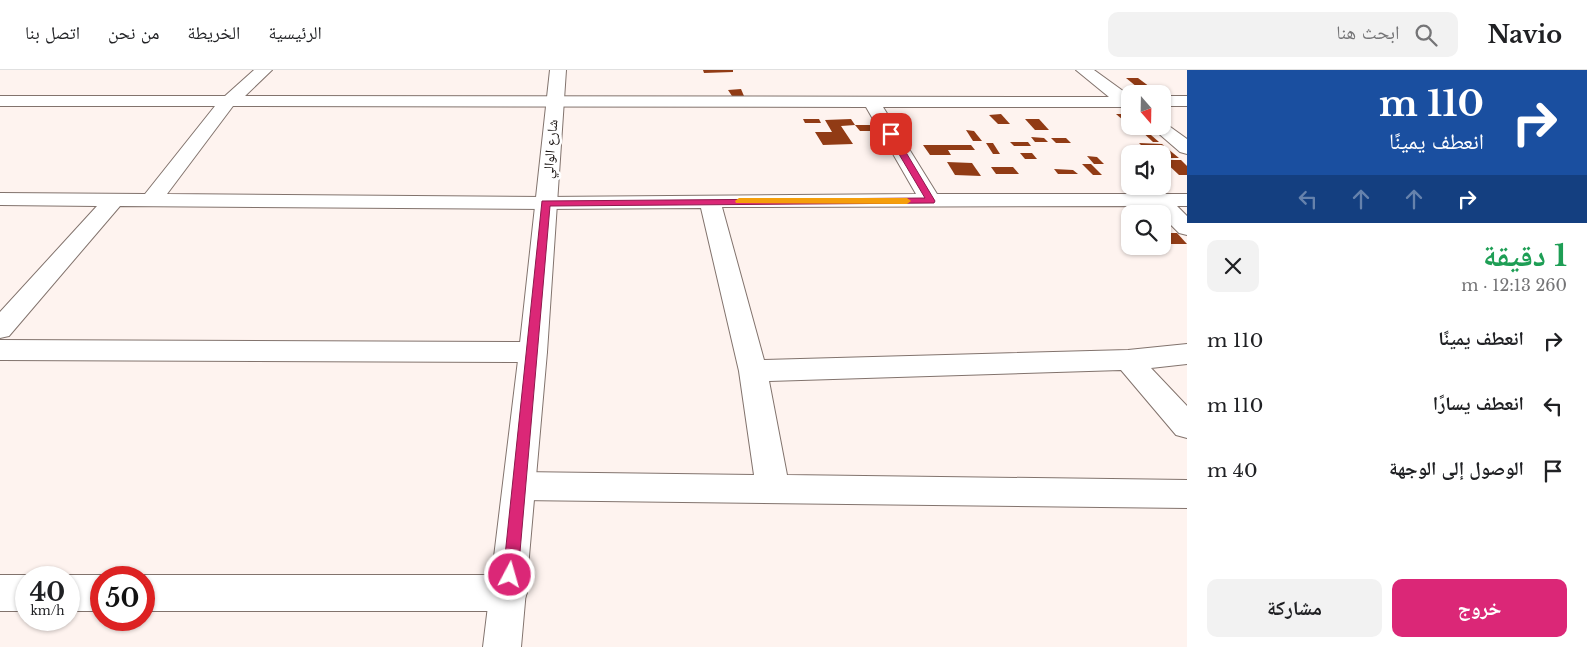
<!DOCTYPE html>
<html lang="ar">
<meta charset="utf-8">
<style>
body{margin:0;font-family:"Libre Baskerville","Noto Naskh Arabic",serif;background:#f2f2f2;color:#202124;direction:rtl;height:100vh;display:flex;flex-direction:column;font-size:19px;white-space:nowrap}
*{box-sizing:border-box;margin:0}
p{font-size:16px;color:#757577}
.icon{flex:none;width:28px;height:28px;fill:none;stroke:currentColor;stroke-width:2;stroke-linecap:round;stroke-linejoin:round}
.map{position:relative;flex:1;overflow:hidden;direction:ltr}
.panel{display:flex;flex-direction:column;background:#fff;width:400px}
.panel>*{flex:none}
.hud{background:#1a4fa0;color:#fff;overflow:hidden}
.needle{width:32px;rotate:160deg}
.controls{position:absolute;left:1121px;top:15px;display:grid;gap:10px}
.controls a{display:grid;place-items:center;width:50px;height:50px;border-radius:10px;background:#fff;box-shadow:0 1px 4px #0004;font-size:25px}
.speed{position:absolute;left:15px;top:496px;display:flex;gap:10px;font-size:25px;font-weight:700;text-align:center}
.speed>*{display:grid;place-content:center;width:65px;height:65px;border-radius:50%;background:#fff;box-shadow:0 1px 4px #0004;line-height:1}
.speed small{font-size:12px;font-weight:400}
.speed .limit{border:8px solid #d22;background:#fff;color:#111}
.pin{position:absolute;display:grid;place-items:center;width:42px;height:42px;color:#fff;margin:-21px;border-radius:10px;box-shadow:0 2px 8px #0006}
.me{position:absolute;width:55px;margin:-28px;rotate:6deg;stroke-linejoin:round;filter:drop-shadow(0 0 4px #0008)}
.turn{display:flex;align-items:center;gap:18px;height:105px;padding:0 20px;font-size:22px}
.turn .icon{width:65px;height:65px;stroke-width:2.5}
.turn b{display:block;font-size:35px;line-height:42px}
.lanes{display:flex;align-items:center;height:48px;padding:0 20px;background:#0003;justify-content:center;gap:25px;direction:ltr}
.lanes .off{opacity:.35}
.round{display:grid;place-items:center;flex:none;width:52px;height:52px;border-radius:10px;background:#f2f2f2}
.overview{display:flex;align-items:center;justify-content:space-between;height:85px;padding:0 20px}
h1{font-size:30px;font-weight:700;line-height:38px;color:#1e9e55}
.cta{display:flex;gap:10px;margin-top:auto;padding:10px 20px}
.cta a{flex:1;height:58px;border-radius:10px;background:#db2777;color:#fff;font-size:20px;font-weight:700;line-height:58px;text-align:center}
.cta a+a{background:#f2f2f2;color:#202124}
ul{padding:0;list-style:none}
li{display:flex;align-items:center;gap:15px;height:65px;padding:0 20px}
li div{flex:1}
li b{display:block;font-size:19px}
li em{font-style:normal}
header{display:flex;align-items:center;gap:30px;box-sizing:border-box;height:70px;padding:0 25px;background:#fff;border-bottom:1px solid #e0e0e0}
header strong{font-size:24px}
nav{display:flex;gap:28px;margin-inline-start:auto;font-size:18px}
.search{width:350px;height:45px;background:#f2f2f2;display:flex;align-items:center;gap:12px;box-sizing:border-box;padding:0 18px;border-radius:10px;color:#757577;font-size:19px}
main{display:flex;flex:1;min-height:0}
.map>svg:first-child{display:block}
.building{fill:#913b15}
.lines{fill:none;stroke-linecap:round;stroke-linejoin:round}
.street-casing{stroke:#82736d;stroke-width:2}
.secondary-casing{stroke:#82736d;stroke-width:2}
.street{fill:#fff;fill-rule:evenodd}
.secondary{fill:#fff;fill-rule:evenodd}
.route{fill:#db2777;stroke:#8e194d}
.slow{fill:#f59e0b}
.labels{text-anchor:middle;stroke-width:5;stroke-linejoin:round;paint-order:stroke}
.street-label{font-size:14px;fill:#181210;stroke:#fff}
</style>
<header>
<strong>Navio</strong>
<div class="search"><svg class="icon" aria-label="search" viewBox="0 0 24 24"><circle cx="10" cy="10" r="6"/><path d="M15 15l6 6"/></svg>ابحث هنا</div>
<nav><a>الرئيسية</a><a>الخريطة</a><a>من نحن</a><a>اتصل بنا</a></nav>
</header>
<main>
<section class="panel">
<div class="hud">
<div class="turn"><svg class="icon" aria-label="right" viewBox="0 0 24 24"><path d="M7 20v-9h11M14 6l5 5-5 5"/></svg><div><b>110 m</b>انعطف يمينًا</div></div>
<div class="lanes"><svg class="icon off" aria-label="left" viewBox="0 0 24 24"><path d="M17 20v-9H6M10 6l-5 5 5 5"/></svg><svg class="icon off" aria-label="ahead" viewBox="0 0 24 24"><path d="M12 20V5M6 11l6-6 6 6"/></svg><svg class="icon off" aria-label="ahead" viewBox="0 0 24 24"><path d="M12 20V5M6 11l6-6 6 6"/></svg><svg class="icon" aria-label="right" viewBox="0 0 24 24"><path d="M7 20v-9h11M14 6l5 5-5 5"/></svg></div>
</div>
<div class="overview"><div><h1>1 دقيقة</h1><p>260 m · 12:13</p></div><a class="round"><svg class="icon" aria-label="close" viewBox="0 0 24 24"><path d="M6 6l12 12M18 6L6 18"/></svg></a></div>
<ul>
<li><svg class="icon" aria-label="right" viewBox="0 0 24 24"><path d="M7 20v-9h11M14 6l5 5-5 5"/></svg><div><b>انعطف يمينًا</b></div><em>110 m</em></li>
<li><svg class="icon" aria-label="left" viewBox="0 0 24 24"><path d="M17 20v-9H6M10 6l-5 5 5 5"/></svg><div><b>انعطف يسارًا</b></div><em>110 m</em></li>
<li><svg class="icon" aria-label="arrive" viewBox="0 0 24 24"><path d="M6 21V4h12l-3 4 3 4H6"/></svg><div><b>الوصول إلى الوجهة</b></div><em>40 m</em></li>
</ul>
<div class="cta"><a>خروج</a><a>مشاركة</a></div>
</section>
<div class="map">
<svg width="1187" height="577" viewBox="0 0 1187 577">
<rect width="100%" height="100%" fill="#fef3ef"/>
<g class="building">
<polygon points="703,0 733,0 733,2 704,3"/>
<polygon points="1126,8 1138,8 1150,17 1137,17"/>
<polygon points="1153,18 1161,23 1147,24 1140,19"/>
<polygon points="741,19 744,26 732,26 728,20"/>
<polygon points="1001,44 1010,54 998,54 989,45"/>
<polygon points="1116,44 1127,44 1130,46 1130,50 1123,50"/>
<polygon points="803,49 819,49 821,53 805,53"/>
<polygon points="851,49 855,55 841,56 853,74 823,75 815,62 832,62 825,50"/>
<polygon points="1025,49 1039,49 1049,60 1035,60"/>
<polygon points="855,55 870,55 874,61 860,61"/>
<polygon points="1138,58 1143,58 1159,72 1153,72"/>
<polygon points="966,60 974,61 982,71 973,71"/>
<polygon points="1031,67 1044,68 1048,72 1035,72"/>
<polygon points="1051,68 1066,68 1071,73 1056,73"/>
<polygon points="1010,72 1028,72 1031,76 1014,76"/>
<polygon points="986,73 993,73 1000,84 993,84"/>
<polygon points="1139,73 1162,74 1179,88 1162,88 1162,84 1150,84"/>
<polygon points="923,75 971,75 975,80 948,80 951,85 930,85"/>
<polygon points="1020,83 1032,83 1037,89 1025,89"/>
<polygon points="1087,86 1097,87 1104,94 1094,94"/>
<polygon points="1163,90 1181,90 1187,96 1187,105 1179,105"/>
<polygon points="947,92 972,93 981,106 955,105"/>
<polygon points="1082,94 1091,94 1102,105 1093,105"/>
<polygon points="991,97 1013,97 1019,104 996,104"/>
<polygon points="1054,99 1073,100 1078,104 1058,104"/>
<polygon points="1162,163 1177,163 1187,174 1170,174 1162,166"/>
</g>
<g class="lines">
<defs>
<g id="street">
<path d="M254,0H272L245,26L1109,27L1076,0H1094L1130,26V39L1123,37H883L937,124H1187V136H1177L1187,146V165L1179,163L1162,146V144H1160L1152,136L722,137L764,290L1128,280L1187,274V294L1151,298L1187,336V368L1176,365L1121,300L769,311L787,405L1187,410V438L519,430L508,426L503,416L508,406L519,402L754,405L739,301L701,138L545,139L120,136L9,266L0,268V242L97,136L0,135V123L145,124L215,36H0V26H225ZM233,36L866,37L916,124L545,127L167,124Z"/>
<rect x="1162" y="26" width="25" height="10"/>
<polygon points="1162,51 1187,69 1187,84 1180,82 1150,56 1162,56"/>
<polygon points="0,270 533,272 543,275 547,282 543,289 533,292 0,290"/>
<polygon points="0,505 26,505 32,508 26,508 26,541 0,541"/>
<polygon points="69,505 101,505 107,508 101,508 101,541 69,541 69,508 63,508"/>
<polygon points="144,505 509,505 522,510 527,523 522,536 509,541 144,541 144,508 138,508"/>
</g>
<polygon id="secondary" points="550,0 566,0 547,282 521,577 483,577 519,282"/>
</defs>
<use href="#street" class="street-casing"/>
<use href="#secondary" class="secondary-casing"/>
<use href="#street" class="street"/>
<use href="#secondary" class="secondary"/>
</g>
<polygon class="route" points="888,62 895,64 935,131 934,133 550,136 518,505 516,510 510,512 505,510 503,505 542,131 925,128 887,64"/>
<polygon class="slow" points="739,128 907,128 911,131 907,134 736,133 735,131"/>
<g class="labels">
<g class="street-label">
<text transform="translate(550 79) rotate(-85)" y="5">شارع الوالي</text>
</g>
</g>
</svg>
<div class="controls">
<a><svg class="needle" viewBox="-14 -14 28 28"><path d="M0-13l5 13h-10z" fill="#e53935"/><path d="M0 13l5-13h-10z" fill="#757577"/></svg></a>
<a><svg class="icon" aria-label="sound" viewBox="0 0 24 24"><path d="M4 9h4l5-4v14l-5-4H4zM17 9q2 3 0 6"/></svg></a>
<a><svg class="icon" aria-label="search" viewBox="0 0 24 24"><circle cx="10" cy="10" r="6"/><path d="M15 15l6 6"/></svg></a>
</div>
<div class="speed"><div>40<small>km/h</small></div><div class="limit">50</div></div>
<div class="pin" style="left:891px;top:64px;background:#d93025"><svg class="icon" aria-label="arrive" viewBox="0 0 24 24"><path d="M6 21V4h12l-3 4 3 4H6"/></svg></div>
<svg class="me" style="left:510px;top:505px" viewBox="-20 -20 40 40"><circle r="17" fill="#db2777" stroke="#fff" stroke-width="3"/><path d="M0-11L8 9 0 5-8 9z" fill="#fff"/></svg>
</div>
</main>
